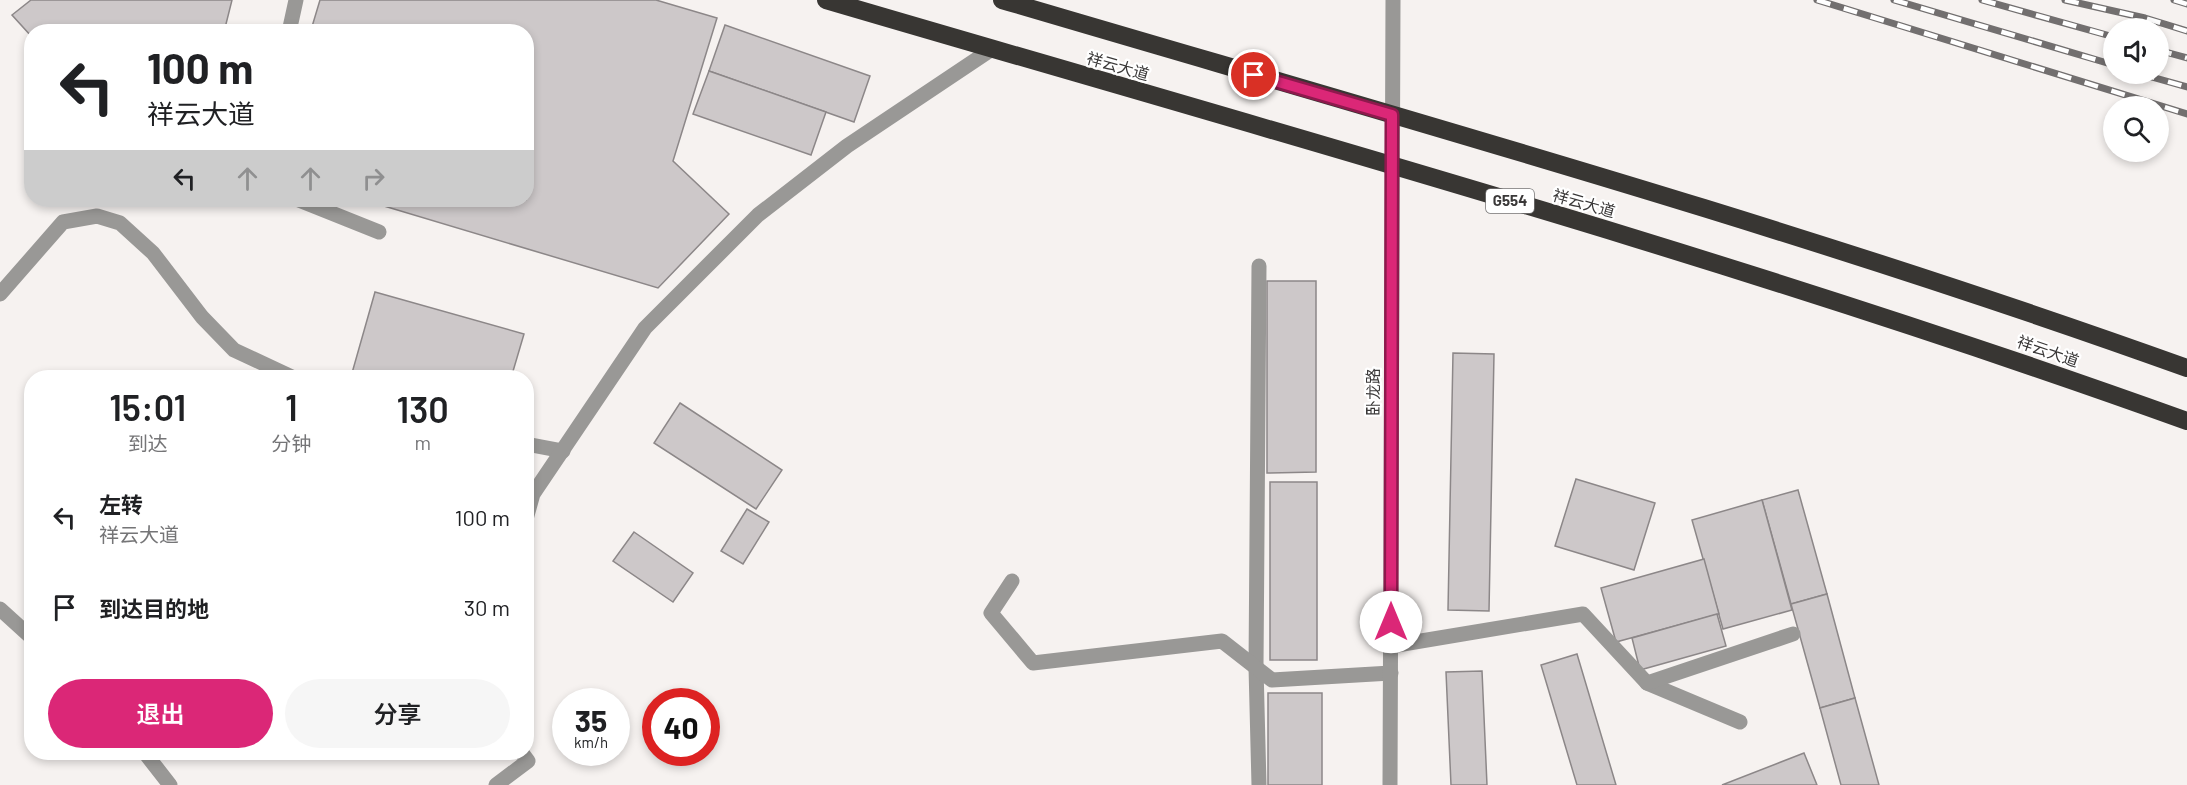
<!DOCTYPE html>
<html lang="zh">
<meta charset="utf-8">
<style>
body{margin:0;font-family:Barlow,"Noto Sans SC",sans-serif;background:#f6f6f6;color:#202124;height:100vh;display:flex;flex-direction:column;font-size:22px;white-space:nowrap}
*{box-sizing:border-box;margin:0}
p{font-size:20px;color:#757577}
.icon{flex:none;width:33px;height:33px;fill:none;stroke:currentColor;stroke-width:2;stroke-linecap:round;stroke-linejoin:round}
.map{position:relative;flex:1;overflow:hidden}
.sheet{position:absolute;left:24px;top:370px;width:510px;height:390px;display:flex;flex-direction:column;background:#fff;border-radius:24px;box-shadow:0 3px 9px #0003}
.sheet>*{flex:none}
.hud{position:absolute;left:24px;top:24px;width:510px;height:183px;border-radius:24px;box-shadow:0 3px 9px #0003;background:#fff;color:#202124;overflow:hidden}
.buttons{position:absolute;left:2103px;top:18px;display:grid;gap:12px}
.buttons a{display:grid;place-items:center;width:66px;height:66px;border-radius:50%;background:#fff;box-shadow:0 3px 9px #0003;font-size:30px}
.speed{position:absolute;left:552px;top:688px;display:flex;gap:12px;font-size:30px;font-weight:700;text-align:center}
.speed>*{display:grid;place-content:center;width:78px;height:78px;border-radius:50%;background:#fff;box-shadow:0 3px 9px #0003;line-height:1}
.speed small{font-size:15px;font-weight:400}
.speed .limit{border:9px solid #d22;background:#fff;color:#111}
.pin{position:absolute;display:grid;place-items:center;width:51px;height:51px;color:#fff;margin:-26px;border:3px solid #fff;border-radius:50%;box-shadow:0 2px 6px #0007}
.me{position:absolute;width:66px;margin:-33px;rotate:0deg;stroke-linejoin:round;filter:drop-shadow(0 0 4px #0008)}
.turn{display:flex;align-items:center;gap:21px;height:126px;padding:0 24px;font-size:27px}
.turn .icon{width:78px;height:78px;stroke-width:2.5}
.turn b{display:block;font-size:42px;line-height:51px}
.lanes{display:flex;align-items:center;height:57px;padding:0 24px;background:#0003;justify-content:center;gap:30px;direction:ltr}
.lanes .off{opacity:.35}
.eta{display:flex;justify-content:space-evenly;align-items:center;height:102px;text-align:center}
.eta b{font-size:36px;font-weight:600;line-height:42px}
.cta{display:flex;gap:12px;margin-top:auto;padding:12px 24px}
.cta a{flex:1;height:69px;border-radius:36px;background:#db2777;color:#fff;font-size:24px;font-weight:600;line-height:69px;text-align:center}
.cta a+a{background:#f6f6f6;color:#202124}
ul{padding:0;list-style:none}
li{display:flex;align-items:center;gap:18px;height:90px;padding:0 24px}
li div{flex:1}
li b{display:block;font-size:22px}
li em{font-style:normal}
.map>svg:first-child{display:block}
.building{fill:#cdc8c9;stroke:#8c8788;stroke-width:1.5}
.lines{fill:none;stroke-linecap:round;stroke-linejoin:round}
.minor{stroke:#999896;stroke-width:15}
.highway{stroke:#383633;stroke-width:18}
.rail-casing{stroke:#726f6f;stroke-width:7}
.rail{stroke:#fff;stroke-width:4.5;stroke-dasharray:14;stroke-linecap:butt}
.route-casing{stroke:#8e194d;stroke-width:15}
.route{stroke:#db2777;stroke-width:10}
.labels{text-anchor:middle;stroke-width:4.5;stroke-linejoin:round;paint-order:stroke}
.shield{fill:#fff;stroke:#757474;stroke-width:1.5}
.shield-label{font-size:15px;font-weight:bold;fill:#3a3838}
.street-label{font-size:16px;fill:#3a3838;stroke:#fff}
</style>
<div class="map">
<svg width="2187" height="785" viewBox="0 0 2187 785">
<rect width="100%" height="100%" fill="#f6f2f0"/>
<g class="building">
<polygon points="31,0 232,0 224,32 32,32 32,37 12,15"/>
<polygon points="320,0 656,0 717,18 673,161 729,214 658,288 364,200 526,200 526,32 314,32 311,30"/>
<polygon points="725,25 870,76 854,122 709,71"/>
<polygon points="709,71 826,112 811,155 693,114"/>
<polygon points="1267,281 1316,281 1316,472 1267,473"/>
<polygon points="375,292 524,334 511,378 369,378 352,373"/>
<polygon points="1453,353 1494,354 1489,611 1448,610"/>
<polygon points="680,403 782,470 756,509 654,443"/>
<polygon points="1576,479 1655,503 1634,570 1555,546"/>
<rect x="1270" y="482" width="47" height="178"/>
<polygon points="1798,490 1827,594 1791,604 1762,500"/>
<polygon points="1762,500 1792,610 1723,629 1692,520"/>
<polygon points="747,509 769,522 743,564 721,551"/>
<polygon points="634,532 693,573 673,602 613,561"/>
<polygon points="1704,559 1719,614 1616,642 1601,588"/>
<polygon points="1827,594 1855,698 1820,708 1791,604"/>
<polygon points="1717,614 1726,646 1640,670 1632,638"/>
<polygon points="1577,654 1616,785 1577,785 1541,665"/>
<polygon points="1482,671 1487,785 1451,785 1446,672"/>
<rect x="1268" y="693" width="54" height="92"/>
<polygon points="1855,698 1879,785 1841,785 1820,708"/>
<polygon points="1804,753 1817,785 1722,785"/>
</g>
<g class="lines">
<g class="minor">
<polyline points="289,32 296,0"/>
<polyline points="299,200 379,232"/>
<polyline points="1259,266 1256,667 1259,785"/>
<polyline points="0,294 63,222 97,216 120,223 153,253 202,317 234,350 294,378"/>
<polyline points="526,444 563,451"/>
<polyline points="526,519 533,494 645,328 758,215 847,146 992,49"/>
<polyline points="1012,581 991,613 1033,663 1222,641 1272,680 1391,673"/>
<polyline points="0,609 32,638"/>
<polyline points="1391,646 1583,614 1647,683 1740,722"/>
<polyline points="1647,683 1793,634"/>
<polyline points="145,753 170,785"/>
<polyline points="496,785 528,761 522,753"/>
<polyline points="1390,785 1393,0"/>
</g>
<g class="highway">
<path d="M826,0C1282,134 1740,260 2187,421"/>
<path d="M1002,0C1398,117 1798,228 2187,368"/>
</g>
<defs>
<g id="rail">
<polyline points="1817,0 2187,114"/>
<polyline points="1894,0 2114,65"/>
<polyline points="1982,0 2114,37"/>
<polyline points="2065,0 2145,18 2187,31"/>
<polyline points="2174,0 2187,4"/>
<polyline points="2158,50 2187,58"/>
<polyline points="2141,74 2187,87"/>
</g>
</defs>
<use href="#rail" class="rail-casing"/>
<use href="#rail" class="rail"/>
</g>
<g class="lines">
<defs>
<polyline id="route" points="1254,75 1392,115 1391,622"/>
</defs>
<use href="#route" class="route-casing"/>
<use href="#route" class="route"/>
</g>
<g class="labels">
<rect class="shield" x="1486" y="189" width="48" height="24" rx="4.5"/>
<g class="shield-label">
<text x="1510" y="206">G554</text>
</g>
<g class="street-label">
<text transform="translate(1118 66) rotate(16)" y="6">祥云大道</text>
<text transform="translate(1584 203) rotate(16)" y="6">祥云大道</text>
<text transform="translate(2048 351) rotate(19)" y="6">祥云大道</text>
<text transform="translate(1373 392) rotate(-90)" y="6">卧龙路</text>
</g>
</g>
</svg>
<div class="buttons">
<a><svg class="icon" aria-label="sound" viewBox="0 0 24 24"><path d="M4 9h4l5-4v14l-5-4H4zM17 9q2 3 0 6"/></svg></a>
<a><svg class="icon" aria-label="search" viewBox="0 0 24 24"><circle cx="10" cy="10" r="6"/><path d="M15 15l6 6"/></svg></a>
</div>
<div class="speed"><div>35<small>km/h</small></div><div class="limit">40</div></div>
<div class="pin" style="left:1254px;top:75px;background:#d93025"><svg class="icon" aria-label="arrive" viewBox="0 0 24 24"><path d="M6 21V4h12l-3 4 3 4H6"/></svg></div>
<svg class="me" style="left:1391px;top:622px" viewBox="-20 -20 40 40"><circle r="19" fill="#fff"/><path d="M0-13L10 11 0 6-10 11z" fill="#db2777"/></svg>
<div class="hud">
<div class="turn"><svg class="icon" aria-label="left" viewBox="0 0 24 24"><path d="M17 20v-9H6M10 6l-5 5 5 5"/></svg><div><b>100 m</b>祥云大道</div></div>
<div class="lanes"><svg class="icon" aria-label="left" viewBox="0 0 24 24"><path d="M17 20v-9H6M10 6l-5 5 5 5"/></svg><svg class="icon off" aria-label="ahead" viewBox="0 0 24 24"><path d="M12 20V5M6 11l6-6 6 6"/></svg><svg class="icon off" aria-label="ahead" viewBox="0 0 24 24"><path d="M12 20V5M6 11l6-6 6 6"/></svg><svg class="icon off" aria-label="right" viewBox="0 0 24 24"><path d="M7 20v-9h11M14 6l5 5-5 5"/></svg></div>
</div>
<section class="sheet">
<div class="eta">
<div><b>15:01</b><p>到达</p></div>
<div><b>1</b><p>分钟</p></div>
<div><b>130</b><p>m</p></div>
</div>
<ul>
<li><svg class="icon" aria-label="left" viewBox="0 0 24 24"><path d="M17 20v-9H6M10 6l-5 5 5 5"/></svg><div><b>左转</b><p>祥云大道</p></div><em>100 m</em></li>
<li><svg class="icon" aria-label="arrive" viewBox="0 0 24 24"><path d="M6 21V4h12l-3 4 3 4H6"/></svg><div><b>到达目的地</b></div><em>30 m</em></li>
</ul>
<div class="cta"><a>退出</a><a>分享</a></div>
</section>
</div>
